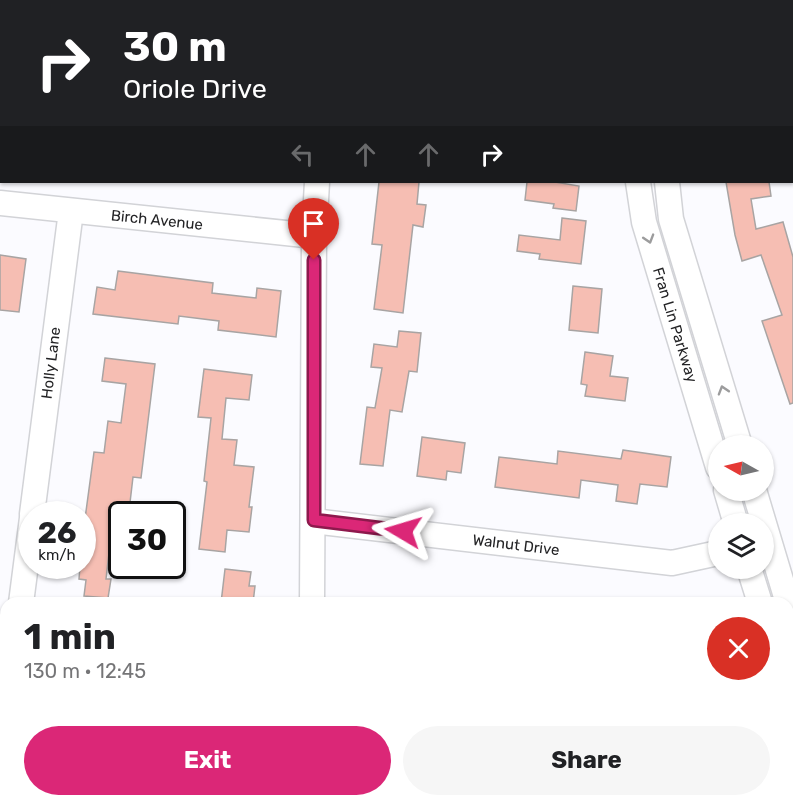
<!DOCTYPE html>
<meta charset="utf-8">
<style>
body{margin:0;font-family:Rubik,sans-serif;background:#f6f6f6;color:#202124;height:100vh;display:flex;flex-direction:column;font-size:22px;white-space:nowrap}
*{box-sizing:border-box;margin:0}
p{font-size:20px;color:#757577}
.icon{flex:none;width:33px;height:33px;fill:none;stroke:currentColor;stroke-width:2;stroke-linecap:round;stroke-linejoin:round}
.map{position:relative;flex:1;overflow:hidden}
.side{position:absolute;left:0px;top:597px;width:794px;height:210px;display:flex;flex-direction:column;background:#fff;border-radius:18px 18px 0 0;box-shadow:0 2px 4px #0004}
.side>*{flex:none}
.hud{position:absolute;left:0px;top:0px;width:794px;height:183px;box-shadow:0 2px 4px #0004;background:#202124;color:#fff;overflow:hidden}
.needle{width:39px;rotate:278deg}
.tools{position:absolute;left:708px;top:435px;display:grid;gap:12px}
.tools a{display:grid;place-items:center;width:66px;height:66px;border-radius:50%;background:#fff;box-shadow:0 2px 4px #0004;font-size:30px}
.speed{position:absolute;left:18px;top:501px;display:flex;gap:12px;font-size:30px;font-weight:700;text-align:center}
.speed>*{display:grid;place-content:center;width:78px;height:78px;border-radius:50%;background:#fff;box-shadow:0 2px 4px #0004;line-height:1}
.speed small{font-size:15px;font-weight:400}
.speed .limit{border:3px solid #111;border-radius:9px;background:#fff;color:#111}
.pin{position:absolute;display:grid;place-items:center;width:51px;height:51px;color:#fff;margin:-62px -26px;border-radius:50% 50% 50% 0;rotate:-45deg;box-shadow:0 0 6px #0007}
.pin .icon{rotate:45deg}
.me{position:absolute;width:66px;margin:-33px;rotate:277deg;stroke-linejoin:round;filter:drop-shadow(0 0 4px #0008)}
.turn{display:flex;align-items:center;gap:21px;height:126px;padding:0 24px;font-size:27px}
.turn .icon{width:78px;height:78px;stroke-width:2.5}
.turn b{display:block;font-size:42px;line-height:51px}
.lanes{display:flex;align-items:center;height:57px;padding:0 24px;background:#0003;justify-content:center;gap:30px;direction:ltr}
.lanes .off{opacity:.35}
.round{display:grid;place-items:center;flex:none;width:63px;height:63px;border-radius:32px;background:#f6f6f6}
.overview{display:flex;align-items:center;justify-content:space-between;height:102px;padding:0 24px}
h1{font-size:36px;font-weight:700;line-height:45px}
.primary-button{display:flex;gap:12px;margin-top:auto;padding:12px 24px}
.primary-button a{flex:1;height:69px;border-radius:36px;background:#db2777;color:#fff;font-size:24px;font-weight:700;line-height:69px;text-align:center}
.primary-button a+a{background:#f6f6f6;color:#202124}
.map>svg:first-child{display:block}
.building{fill:#f6beb3;stroke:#a8a4a3;stroke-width:1.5}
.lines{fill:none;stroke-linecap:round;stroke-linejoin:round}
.minor-casing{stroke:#d2d3d7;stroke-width:27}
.minor{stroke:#fff;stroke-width:24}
.oneway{stroke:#9c9c9d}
.route-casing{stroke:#8e194d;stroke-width:15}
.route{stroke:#db2777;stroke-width:10}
.labels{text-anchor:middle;stroke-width:5;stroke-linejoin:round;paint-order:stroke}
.street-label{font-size:15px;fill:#232325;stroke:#fff}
</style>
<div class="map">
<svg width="793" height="807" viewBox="0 0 793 807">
<rect width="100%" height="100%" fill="#fbfbff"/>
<g class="building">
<polygon points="379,182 419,182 417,204 426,205 423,227 413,225 403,313 374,309 382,245 372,244"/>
<polygon points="527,182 555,182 579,186 576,211 553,208 554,204 525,200"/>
<polygon points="726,182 769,182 771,196 751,199 756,229 783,222 793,257 793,403 790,404 762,321 782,315 761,255 742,261 735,235"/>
<polygon points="562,218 586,221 581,264 539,259 540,254 517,251 519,235 560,240"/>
<polygon points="0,255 26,259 19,312 0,310"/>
<polygon points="118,271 213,283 212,293 256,298 257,288 281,291 276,337 218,330 219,321 179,316 178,324 93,314 97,287 115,290"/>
<polygon points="573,286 602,289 598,333 569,330"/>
<polygon points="399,331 421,333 417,372 409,371 402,412 390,410 383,466 360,464 367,407 375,408 382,368 371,367 374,344 397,347"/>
<polygon points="585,352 613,356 610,376 628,378 625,401 585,396 587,385 581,384"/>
<polygon points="105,358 155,364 141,478 133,477 129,511 122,510 119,537 111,536 106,579 111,579 108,598 84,596 86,580 79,579 80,566 82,566 82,541 94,452 104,453 108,421 121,423 126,384 102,381"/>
<polygon points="204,369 252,375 249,400 226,398 222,439 237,440 234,465 254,467 249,507 252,507 249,532 227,530 225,552 199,549 207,482 204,481 211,418 198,417"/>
<polygon points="422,437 465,443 461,473 447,471 446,480 417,476"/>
<polygon points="623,450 671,457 667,487 640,484 637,504 616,501 618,485 581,480 579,498 495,487 499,457 557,464 558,451 621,459"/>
<polygon points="225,569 251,572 249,586 255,586 253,603 221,603"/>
</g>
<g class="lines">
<defs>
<g id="minor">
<polyline points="591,0 601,2"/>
<polyline points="328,2 328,0"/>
<polyline points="634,2 635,0"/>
<polyline points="667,2 667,0"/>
<polyline points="792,28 793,28"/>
<polyline points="638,182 644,222 718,467"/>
<polyline points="667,182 671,219 740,446"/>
<polyline points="0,203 314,236"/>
<polyline points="726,490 736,524"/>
<polyline points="754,490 793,620"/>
<polyline points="32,514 71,211"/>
<polyline points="313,521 672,563 718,553"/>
<polyline points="749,568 760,603"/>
<polyline points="21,603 32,518"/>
<polyline points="312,603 314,236 317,182"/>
<polyline points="788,694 793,712"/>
<polyline points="0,702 6,693"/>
<polyline points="289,807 290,801"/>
</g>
</defs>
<use href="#minor" class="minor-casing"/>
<use href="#minor" class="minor"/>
</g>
<defs><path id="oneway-chevron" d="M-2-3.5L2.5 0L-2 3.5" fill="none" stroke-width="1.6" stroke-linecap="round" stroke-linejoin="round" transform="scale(1.5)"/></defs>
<g class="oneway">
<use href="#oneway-chevron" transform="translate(649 239) rotate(73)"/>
<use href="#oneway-chevron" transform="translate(723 390) rotate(-107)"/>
</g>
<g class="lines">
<defs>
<polyline id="route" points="314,260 314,520 403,531"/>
</defs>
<use href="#route" class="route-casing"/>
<use href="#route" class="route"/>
</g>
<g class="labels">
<g class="street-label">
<text transform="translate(157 220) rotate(6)" y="5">Birch Avenue</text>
<text transform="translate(675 325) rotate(73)" y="5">Fran Lin Parkway</text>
<text transform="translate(51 363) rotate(-83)" y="5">Holly Lane</text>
<text transform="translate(516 545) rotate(7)" y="5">Walnut Drive</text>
</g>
</g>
</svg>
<div class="tools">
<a><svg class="needle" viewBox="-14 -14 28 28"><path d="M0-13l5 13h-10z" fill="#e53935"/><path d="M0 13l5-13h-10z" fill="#757577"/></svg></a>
<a><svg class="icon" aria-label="layers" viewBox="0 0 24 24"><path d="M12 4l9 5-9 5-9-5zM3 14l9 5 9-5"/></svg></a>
</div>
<div class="speed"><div>26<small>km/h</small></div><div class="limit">30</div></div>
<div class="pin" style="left:314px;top:260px;background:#d93025"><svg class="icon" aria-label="arrive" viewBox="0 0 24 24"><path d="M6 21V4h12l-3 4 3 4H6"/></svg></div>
<svg class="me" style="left:403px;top:531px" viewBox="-20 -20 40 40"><path d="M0-17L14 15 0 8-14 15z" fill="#db2777" stroke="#fff" stroke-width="4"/></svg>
<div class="hud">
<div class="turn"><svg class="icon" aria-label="right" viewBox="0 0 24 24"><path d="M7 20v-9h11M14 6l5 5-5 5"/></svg><div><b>30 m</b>Oriole Drive</div></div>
<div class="lanes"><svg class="icon off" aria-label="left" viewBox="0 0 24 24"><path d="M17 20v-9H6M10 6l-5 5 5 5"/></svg><svg class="icon off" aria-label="ahead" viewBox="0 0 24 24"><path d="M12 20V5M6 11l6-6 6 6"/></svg><svg class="icon off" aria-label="ahead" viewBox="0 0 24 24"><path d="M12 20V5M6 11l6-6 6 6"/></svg><svg class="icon" aria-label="right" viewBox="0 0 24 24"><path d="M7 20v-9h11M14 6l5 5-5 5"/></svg></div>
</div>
<section class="side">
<div class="overview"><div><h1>1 min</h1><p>130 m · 12:45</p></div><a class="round" style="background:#d93025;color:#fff"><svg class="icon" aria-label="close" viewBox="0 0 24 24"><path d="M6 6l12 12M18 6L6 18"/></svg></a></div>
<div class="primary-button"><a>Exit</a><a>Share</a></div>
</section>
</div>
